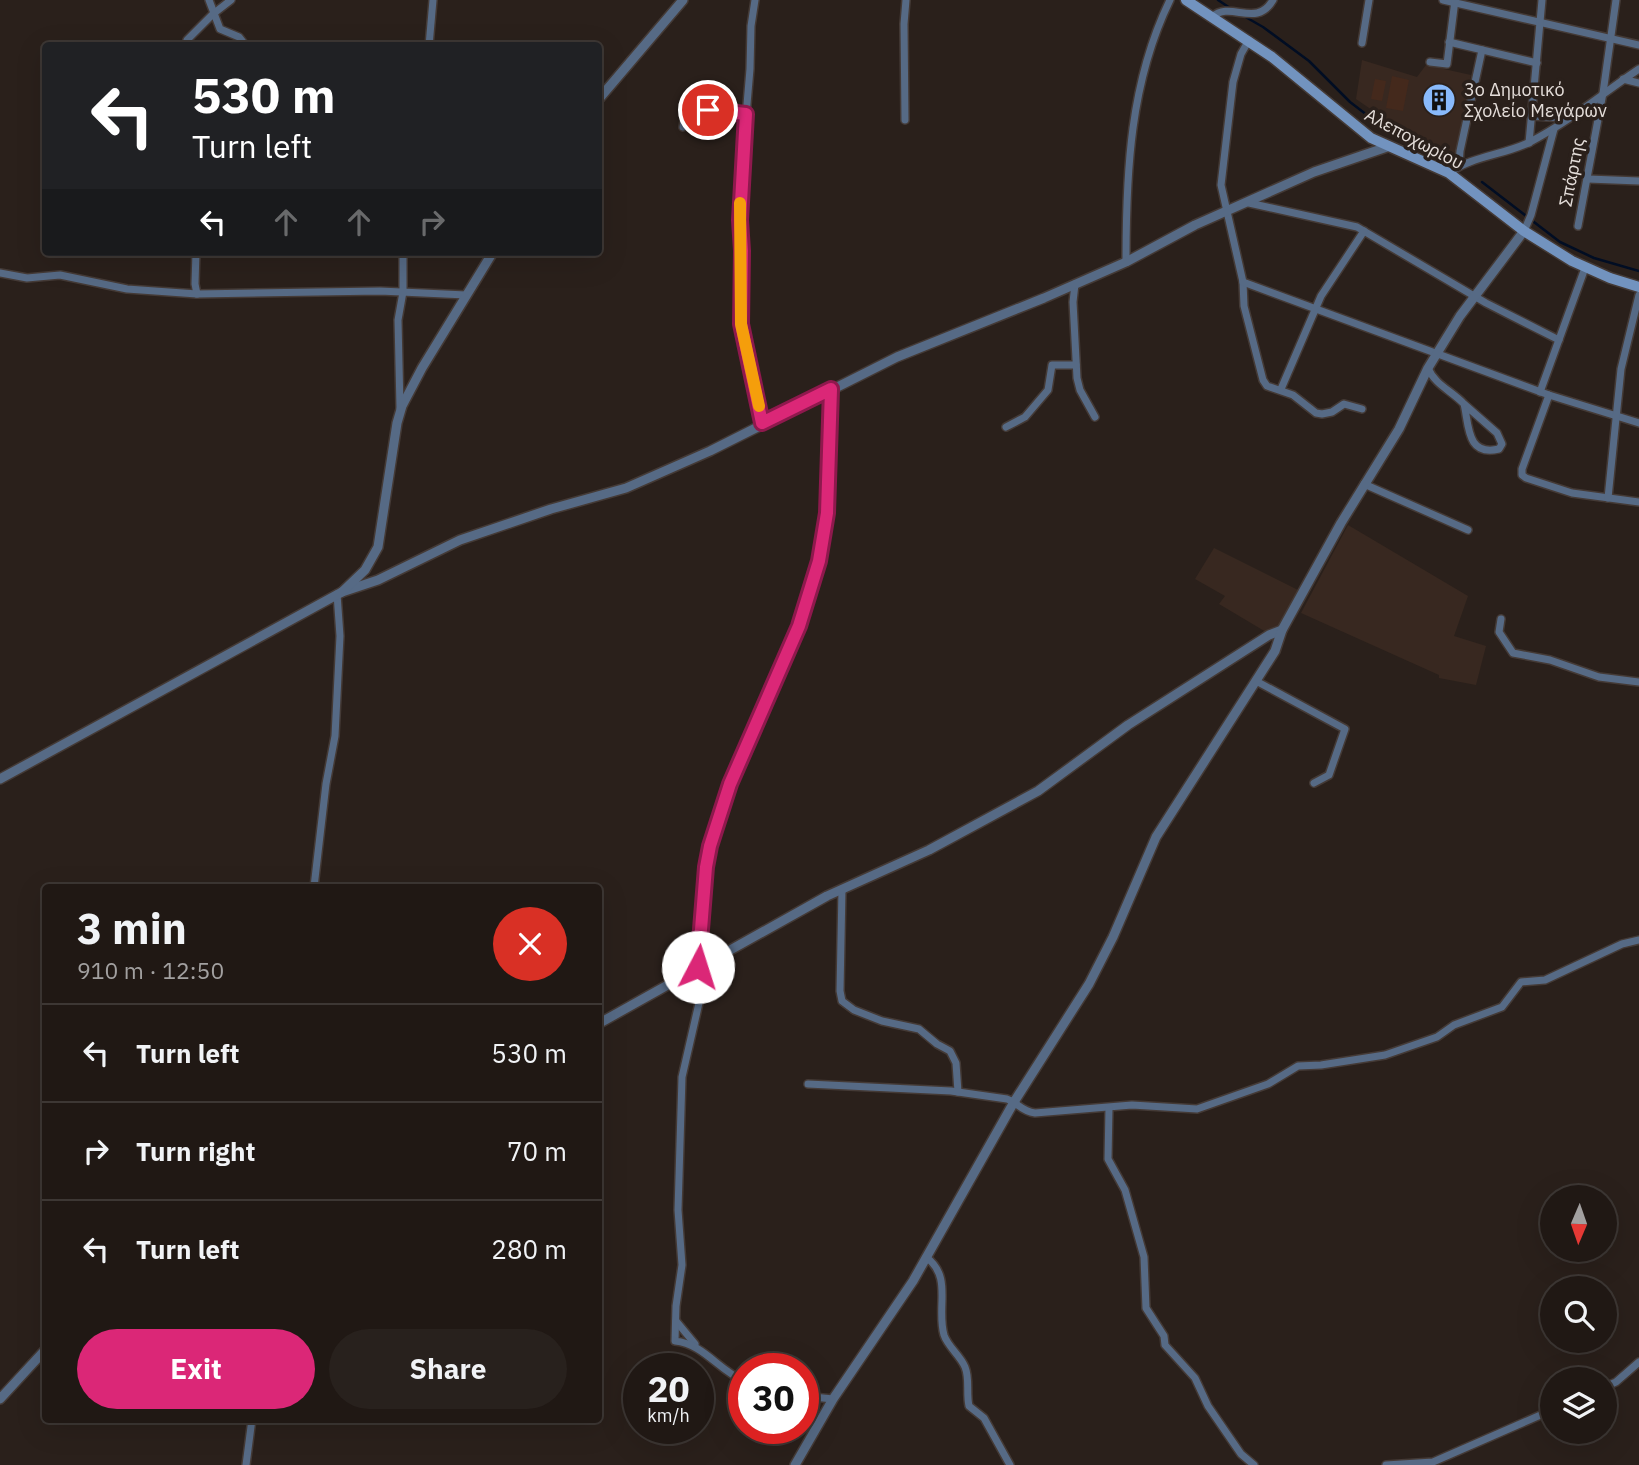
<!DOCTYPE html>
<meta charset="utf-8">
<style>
body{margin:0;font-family:"IBM Plex Sans",sans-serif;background:#28211d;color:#f1f3f6;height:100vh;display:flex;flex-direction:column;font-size:26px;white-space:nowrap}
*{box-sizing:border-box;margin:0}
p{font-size:23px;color:#a2a0a0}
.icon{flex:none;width:38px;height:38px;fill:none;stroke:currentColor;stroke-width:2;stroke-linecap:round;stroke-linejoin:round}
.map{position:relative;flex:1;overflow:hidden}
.drawer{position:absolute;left:42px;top:884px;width:560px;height:539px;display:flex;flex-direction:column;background:#201814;border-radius:7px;box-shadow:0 7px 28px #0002,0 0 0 2px #3d3734}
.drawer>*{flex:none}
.guide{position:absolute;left:42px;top:42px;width:560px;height:214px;border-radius:7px;box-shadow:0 7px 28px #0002,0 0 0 2px #3d3734;background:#202124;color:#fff;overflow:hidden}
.needle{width:46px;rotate:182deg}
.tools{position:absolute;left:1540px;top:1185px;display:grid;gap:14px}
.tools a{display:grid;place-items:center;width:77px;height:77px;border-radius:50%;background:#201814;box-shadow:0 7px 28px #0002,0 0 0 2px #3d3734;font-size:35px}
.speed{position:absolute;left:623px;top:1353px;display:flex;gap:14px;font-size:35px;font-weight:700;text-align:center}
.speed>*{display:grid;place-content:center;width:91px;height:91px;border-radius:50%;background:#201814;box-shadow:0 7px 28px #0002,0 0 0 2px #3d3734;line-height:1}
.speed small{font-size:18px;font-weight:400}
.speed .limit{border:10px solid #d22;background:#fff;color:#111}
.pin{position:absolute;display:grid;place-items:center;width:60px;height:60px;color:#fff;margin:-30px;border:4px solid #fff;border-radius:50%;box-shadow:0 2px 7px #0007}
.me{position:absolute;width:77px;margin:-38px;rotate:5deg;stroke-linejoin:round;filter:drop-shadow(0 0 5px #0008)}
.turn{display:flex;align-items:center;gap:24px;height:147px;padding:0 35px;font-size:32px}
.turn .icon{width:91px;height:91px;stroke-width:2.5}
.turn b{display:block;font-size:49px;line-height:60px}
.lanes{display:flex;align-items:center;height:66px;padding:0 35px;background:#0003;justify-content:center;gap:35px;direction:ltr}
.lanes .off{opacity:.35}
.round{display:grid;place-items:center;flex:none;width:74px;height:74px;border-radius:37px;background:#28211d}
.summary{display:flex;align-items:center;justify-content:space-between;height:119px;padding:0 35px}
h1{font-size:42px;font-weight:800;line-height:52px}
.cta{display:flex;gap:14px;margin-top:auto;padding:14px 35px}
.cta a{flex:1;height:80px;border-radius:42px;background:#db2777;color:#fff;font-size:28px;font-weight:800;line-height:80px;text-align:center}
.cta a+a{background:#28211d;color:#f1f3f6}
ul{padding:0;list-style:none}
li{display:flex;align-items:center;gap:21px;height:98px;padding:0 35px;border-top:2px solid #3d3734}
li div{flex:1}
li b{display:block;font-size:26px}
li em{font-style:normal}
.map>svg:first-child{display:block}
.built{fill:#382820}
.green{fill:#44291c}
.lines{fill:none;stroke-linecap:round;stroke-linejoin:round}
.stream{stroke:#010d23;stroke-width:2.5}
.minor-casing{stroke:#443a36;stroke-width:10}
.tertiary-casing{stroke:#443a36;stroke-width:12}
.secondary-casing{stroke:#443a36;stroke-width:13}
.minor{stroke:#566a85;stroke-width:7}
.tertiary{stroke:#566a85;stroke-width:9}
.secondary{stroke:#7293bf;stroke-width:10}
.route-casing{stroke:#8e194d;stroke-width:18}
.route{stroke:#db2777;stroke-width:12}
.slow{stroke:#f59e0b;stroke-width:12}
.labels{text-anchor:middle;stroke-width:7;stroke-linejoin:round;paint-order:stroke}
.poi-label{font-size:18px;fill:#e4ddd9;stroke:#2a201b;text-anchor:start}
.street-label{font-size:18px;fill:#e4ddd9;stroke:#2a201b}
</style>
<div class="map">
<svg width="1639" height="1465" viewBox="0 0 1639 1465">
<rect width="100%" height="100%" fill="#2a201b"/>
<g class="built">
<polygon points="1362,60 1417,77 1426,65 1471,75 1455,156 1404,132 1356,99"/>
<polygon points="1348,525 1468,596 1454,636 1486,646 1476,685 1439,678 1439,675 1301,613"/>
<polygon points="1214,548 1300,591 1282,625 1266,632 1219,604 1225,596 1195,579"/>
</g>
<g class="green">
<polygon points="1392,76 1409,80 1403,111 1386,108"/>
<polygon points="1375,79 1386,81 1382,101 1371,99"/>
</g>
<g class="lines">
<g class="stream">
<polyline points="1218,0 1230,8"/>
<polyline points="1242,15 1263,27 1309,61 1350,102 1367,115 1447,159"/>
<polyline points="1482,182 1560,242 1594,258 1639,271"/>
</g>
<defs>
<g id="minor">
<polyline points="209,0 220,29 239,37 246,46"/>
<polyline points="755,0 751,26 750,69 741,175 741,317 762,423"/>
<polyline points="1443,0 1639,45"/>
<path d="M1212,17C1231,0 1256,29 1273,0"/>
<polyline points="1249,40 1241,54 1233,82 1221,185 1243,282 1244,306 1263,380 1267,386 1293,395 1316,413 1322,414 1332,412 1344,404 1362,409"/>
<polyline points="1449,42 1537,63"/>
<polyline points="1362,43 1369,0"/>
<polyline points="185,46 187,40 213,14 231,0"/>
<polyline points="429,46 433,0"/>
<polyline points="1430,62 1447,64 1455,0"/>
<polyline points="1623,79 1639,83"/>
<polyline points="1532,116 1565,118"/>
<polyline points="905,120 904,24 906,0"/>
<polyline points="683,127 686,109 746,114"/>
<polyline points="1529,143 1542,0"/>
<polyline points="1459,165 1460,151 1482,50"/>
<path d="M1449,173C1472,156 1504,155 1530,142C1569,122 1603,93 1639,69"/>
<polyline points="1588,179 1639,181"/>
<polyline points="1249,203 1357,227 1486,303 1559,340"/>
<polyline points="1578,226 1603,93 1616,0"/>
<polyline points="1524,231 1531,215 1554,129"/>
<polyline points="196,252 195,284 197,294"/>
<path d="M1126,262C1126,172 1130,82 1170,0"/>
<polyline points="0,273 27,278 60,275 127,289 197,294 380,291 466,295"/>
<polyline points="1243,282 1549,395 1639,423"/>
<polyline points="1075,284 1073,302 1077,378 1080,390 1095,417"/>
<path d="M1428,368C1435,385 1452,391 1464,404C1469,424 1466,457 1499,449L1502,444L1497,433L1464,404"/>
<polyline points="1281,389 1321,296 1364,231"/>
<polyline points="1540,392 1585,268"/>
<polyline points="1549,395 1522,469 1522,475 1526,478 1572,493 1639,502"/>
<polyline points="400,408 398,320 403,292 403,252"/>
<polyline points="1006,427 1025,417 1048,390 1052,365 1076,365"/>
<polyline points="1364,484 1468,530"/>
<polyline points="1608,498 1621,369 1639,295"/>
<polyline points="1501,619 1499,632 1513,653 1550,660 1599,677 1639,682"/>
<polyline points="1256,681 1345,729 1329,775 1314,783"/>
<polyline points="314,887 326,784 335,736 340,636 337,594"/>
<polyline points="842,889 840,991 842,1001 854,1010 882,1021 919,1029 937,1044 950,1051 956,1063 958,1092"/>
<path d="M808,1084L951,1091L1007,1099C1019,1103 1020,1111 1035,1113L1132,1105L1197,1109L1268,1084L1298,1066L1321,1065L1385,1055L1437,1037L1454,1025L1502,1007L1521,982L1545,980L1622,944L1639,940"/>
<polyline points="1109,1108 1108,1159 1125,1190 1144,1257 1146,1308 1164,1336 1165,1345 1195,1378 1208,1406 1241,1454 1254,1465"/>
<path d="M926,1257C953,1277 936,1307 944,1335C948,1347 960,1355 965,1367C970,1379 966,1393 969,1406L984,1418L1010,1465"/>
<polyline points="676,1321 695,1344"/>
<path d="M744,1381C718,1370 704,1344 675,1341L676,1306L682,1265L678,1210L682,1077L705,977L698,967L706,867L711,846L730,784L799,627L819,561L827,513L831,389"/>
<polyline points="1605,1387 1616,1382 1639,1362"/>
<polyline points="803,1396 833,1399"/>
<polyline points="246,1465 252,1419"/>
<polyline points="1386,1465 1433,1462 1552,1410"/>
</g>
<g id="tertiary">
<polyline points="598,100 683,0"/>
<polyline points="342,592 378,580 460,540 551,509 626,488 710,451 897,357 1044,298 1126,262 1195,225 1314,172 1387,147"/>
<polyline points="0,779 342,592 365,570 378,547 397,423 402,406 422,368 493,252"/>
<polyline points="598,1024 827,896 929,850 1038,791 1128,725 1269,635 1282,630"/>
<polyline points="0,1399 46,1349"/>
<polyline points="795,1465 833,1399 913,1281 1014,1102 1089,984 1113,937 1156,837 1275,651 1282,630 1341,523 1399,429 1428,368 1460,316 1524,231"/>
</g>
<polyline id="secondary" points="1186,0 1272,57 1371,138 1449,173 1524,231 1572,261 1610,278 1639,287"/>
</defs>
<use href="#minor" class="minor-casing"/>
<use href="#tertiary" class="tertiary-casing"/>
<use href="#secondary" class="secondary-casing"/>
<use href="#minor" class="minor"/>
<use href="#tertiary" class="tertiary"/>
<use href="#secondary" class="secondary"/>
</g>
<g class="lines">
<defs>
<polyline id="route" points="698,967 706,867 710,846 730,784 799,626 819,561 827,513 831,389 762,423 741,324 742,251 740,220 746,114 708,110"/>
</defs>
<use href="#route" class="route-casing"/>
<use href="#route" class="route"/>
<polyline class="slow" points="740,203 741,324 759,406"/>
</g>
<defs>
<symbol id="building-disc" viewBox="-11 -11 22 22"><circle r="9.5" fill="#89bafc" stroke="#2a201b"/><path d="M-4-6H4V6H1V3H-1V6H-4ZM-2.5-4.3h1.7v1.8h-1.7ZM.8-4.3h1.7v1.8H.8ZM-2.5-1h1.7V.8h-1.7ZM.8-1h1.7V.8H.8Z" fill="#111"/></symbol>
</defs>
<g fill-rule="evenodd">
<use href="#building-disc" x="1420" y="81" width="38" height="38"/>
</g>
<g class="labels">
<g class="poi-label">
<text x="1464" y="96">3ο Δημοτικό<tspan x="1464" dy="21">Σχολείο Μεγάρων</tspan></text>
</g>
<g class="street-label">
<text transform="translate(1414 139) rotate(28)" y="6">Αλεποχωρίου</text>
<text transform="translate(1572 172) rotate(-79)" y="6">Σπάρτης</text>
</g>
</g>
</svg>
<div class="tools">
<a><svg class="needle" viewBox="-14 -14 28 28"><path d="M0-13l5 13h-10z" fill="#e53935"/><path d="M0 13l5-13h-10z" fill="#a2a0a0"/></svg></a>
<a><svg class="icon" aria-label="search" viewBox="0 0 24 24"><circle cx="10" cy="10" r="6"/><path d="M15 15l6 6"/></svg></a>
<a><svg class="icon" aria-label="layers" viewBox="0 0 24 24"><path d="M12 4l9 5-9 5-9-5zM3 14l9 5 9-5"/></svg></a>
</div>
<div class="speed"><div>20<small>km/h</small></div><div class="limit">30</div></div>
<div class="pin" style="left:708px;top:110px;background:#d93025"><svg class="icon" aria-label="arrive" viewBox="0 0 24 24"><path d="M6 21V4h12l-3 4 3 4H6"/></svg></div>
<svg class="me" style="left:698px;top:967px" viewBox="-20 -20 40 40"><circle r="19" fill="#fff"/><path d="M0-13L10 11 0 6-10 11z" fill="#db2777"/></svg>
<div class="guide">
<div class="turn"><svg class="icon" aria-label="left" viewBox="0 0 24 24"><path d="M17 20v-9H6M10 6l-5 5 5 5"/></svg><div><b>530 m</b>Turn left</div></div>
<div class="lanes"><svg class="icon" aria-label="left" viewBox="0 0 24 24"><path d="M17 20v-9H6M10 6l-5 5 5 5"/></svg><svg class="icon off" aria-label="ahead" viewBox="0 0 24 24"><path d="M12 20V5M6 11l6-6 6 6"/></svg><svg class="icon off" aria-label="ahead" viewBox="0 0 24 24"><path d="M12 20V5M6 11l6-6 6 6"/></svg><svg class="icon off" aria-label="right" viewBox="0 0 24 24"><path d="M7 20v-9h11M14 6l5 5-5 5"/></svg></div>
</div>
<section class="drawer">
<div class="summary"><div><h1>3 min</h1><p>910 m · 12:50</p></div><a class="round" style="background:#d93025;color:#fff"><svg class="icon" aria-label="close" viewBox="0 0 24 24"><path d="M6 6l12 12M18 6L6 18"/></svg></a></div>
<ul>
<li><svg class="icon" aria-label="left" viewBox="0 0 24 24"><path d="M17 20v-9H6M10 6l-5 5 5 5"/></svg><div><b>Turn left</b></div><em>530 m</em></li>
<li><svg class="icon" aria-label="right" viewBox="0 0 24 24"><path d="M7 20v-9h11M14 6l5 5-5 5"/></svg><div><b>Turn right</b></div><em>70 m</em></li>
<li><svg class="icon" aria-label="left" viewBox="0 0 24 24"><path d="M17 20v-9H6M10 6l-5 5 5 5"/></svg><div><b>Turn left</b></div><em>280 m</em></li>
</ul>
<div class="cta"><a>Exit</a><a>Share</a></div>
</section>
</div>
